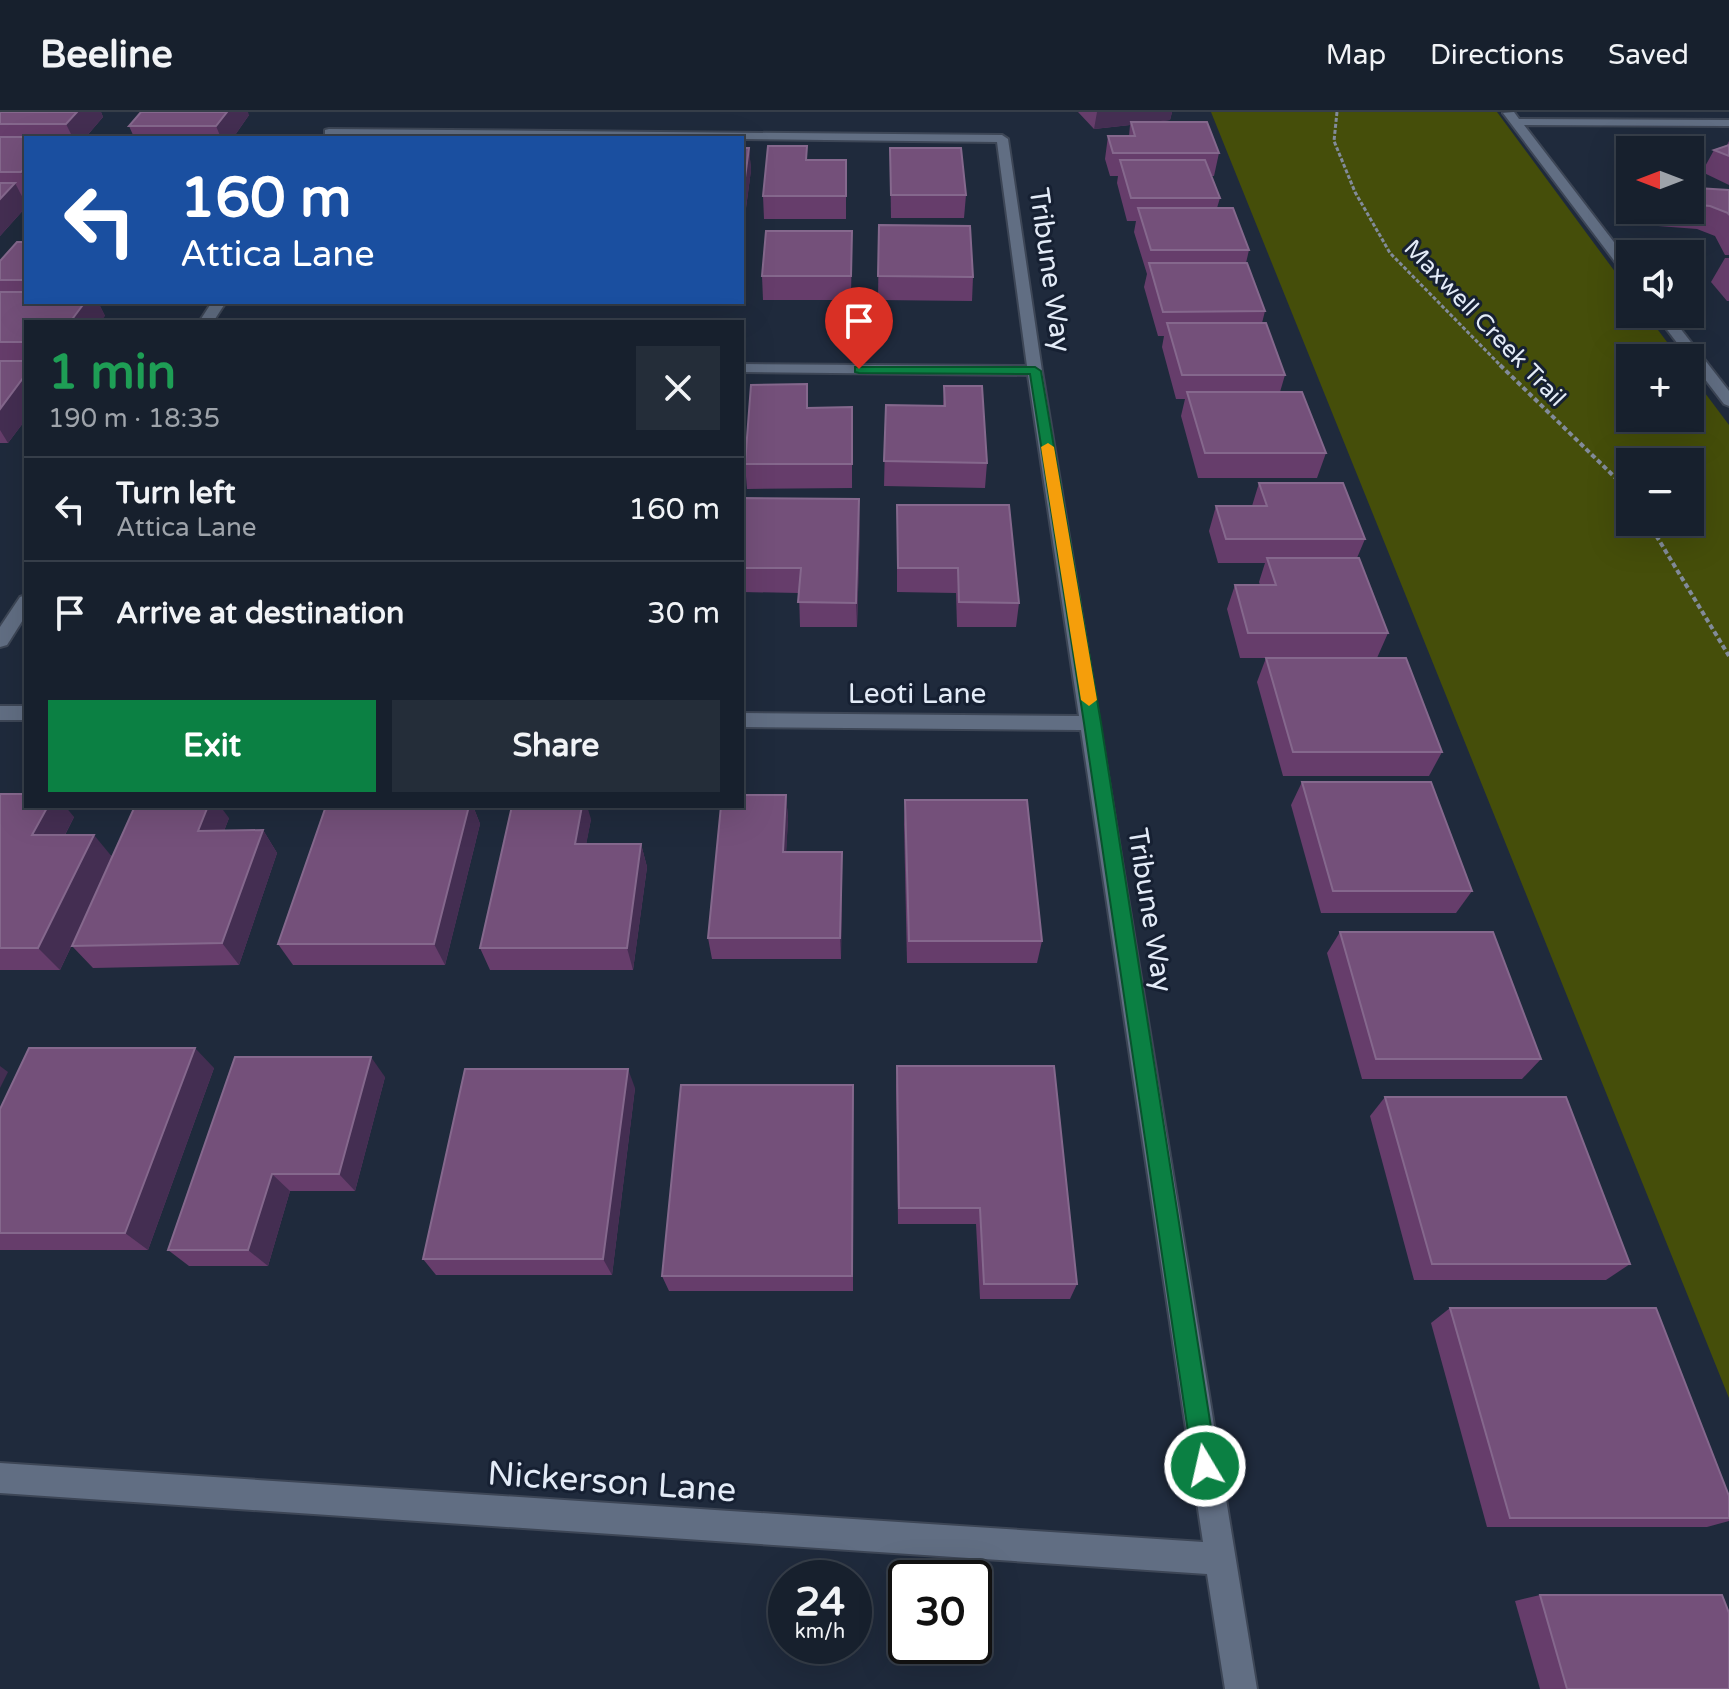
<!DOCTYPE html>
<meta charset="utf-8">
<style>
body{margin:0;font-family:"Varela Round",sans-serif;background:#242d39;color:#f1f3f6;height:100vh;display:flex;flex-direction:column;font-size:30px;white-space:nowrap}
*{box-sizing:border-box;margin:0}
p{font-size:26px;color:#9ea3aa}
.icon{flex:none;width:44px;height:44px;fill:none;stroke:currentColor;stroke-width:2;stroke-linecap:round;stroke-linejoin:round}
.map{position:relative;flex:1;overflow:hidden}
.drawer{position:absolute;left:24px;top:208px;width:720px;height:488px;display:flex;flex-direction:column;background:#17202d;border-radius:0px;box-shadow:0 8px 32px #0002,0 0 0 2px #363e49}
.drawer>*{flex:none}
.banner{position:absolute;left:24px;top:24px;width:720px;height:168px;border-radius:0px;box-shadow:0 8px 32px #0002,0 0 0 2px #363e49;background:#1a4fa0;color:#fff;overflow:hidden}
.needle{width:52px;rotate:270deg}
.buttons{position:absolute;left:1616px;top:24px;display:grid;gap:16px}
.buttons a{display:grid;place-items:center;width:88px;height:88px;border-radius:0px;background:#17202d;box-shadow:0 8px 32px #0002,0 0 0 2px #363e49;font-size:40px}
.speed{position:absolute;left:768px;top:1448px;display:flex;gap:16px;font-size:40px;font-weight:700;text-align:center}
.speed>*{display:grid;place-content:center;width:104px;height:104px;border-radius:50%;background:#17202d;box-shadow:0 8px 32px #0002,0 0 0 2px #363e49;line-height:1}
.speed small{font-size:20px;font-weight:400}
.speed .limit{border:4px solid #111;border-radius:12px;background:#fff;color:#111}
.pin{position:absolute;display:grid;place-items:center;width:68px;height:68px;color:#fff;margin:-82px -34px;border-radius:50% 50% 50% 0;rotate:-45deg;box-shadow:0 0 8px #0007}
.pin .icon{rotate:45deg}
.me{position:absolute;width:88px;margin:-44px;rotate:351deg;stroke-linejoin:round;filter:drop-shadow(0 0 6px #0008)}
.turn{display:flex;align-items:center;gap:28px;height:168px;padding:0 24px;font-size:36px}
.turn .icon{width:104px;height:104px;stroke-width:2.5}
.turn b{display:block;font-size:56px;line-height:68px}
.round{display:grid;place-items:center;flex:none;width:84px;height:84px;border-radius:0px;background:#242d39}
.overview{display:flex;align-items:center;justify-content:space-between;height:136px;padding:0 24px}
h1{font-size:48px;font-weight:700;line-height:60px;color:#1e9e55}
.button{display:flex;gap:16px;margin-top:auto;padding:16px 24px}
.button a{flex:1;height:92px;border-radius:0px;background:#0b8043;color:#fff;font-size:32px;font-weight:700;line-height:92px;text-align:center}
.button a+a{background:#242d39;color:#f1f3f6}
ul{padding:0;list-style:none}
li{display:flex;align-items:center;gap:24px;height:104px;padding:0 24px;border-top:2px solid #363e49}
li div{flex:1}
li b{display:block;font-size:30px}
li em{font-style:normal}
header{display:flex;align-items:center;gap:48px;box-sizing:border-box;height:112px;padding:0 40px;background:#17202d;border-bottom:2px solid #363e49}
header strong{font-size:38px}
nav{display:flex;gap:44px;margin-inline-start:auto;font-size:28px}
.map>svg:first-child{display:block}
.green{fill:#454e0a;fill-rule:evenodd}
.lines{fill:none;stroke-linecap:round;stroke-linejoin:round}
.service-casing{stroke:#3d4656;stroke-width:4}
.minor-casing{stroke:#3d4656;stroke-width:4}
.path-far1{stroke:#828b9a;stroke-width:3;stroke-dasharray:4 2;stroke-linecap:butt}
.path{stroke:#828b9a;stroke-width:4;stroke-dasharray:5 3;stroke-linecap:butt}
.service{fill:#616e83;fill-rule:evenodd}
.minor{fill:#616e83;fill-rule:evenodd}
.wall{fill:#663d6b}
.shaded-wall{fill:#442e52}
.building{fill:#74507a;stroke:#85688d;stroke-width:2}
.route{fill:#0b8043;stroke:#07532c;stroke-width:2}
.slow{fill:#f59e0b}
.labels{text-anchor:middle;stroke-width:6;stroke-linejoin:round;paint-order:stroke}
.far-street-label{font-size:24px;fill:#e3ebf7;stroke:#162032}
.street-label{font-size:28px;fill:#e3ebf7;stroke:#162032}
.near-street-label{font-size:34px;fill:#e3ebf7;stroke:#162032}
</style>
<header>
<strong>Beeline</strong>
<nav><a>Map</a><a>Directions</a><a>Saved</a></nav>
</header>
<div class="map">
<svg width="1729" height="1577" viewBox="0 0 1729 1577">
<rect width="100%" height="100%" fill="#1f2a3c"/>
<path class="green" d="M1211,0H1497L1630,180V202H1646L1679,246H1630V306H1690V261L1729,313V1286ZM1630,350H1690V410H1630Z"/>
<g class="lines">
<defs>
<g id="service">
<polygon points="1514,0 1519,7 1729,8 1729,14 1524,13 1630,151 1630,164 1625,163 1503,1"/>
<polygon points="1655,202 1669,202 1729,279 1729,294 1724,292"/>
</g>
<g id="minor">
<polygon points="329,17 1002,23 1008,27 1042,259 1257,1577 1225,1577 1207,1462 0,1381 0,1351 1203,1430 1081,618 742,615 742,601 1079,604 1028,263 742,260 742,252 1027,254 997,30 325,22 325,18"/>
<polygon points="212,190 226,190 213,210 199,210"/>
<polygon points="26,483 26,503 7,533 0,535 0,515 20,485"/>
<rect x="0" y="594" width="26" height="14"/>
</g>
</defs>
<use href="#service" class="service-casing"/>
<use href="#minor" class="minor-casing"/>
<polyline class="path-far1" points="1337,0 1334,29 1355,80 1390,141 1502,255"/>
<g class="path">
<polyline points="1500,253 1630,380"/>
<polyline points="1648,410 1729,544"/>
</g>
<use href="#service" class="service"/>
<use href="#minor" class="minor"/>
</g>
<g class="wall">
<polygon points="0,0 101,0 103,5 85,26 26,26 26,84 22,84 26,92 26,95 0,124"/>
<polygon points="1078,0 1172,0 1170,8 1155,10 1219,41 1214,64 1211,64 1220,86 1217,96 1249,138 1246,151 1265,199 1262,211 1285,263 1280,280 1326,341 1317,366 1198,366 1181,304 1185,287 1176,287 1162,235 1164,224 1158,224 1144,175 1147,162 1134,120 1136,109 1127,109 1117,71 1118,64 1110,64 1105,47 1108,24 1129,24 1130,13 1094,17"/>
<polygon points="249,3 233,26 111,26 133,23 129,14"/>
<polygon points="1729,29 1729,73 1702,60 1714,38 1727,33"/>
<polygon points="807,34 807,48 846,48 846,107 764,107 763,84"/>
<polygon points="742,36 749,36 751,58 746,96 742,96"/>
<polygon points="890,36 966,83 964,106 891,106"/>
<polygon points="1690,70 1697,76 1729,78 1729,143 1725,143 1715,124 1697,117 1658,114 1650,98 1690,98"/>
<polygon points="879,113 973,165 972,189 878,188"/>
<polygon points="852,119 851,188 763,188 762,164"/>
<polygon points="26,130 26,190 98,190 105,204 26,210 26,307 8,331 0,331 0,149"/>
<polygon points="1725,146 1729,146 1729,189 1727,189 1711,170"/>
<polygon points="807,272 808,296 852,295 852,376 747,377 745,352"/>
<polygon points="944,274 987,351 985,376 884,374 886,293 943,294"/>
<polygon points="1259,371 1365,427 1357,446 1388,521 1377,546 1240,546 1227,497 1235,473 1260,473 1259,470 1265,451 1218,451 1209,419 1216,394 1252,394"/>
<polygon points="742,386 860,412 857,515 800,515 799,481 742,480"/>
<polygon points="897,393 1019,491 1016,515 957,515 956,481 897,480"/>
<polygon points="1266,546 1442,640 1429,664 1283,664 1257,570"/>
<polygon points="1302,670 1472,779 1456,801 1321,801 1291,693"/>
<polygon points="0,682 74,705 65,723 112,744 229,706 224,719 263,718 277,741 239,853 93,856 72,834 80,816 60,858 0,858"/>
<polygon points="786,683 788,707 786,740 842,763 841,847 712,847 708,826"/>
<polygon points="905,688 1042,829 1037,851 907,851 904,712"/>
<polygon points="326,694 473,694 480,712 445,853 293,853 278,832"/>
<polygon points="591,707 586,732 641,732 647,755 633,858 490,858 480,836"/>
<polygon points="1340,820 1541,947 1522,967 1362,967 1327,841"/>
<polygon points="897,954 1077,1172 1070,1187 980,1187 976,1112 898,1112 896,974"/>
<polygon points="214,956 148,1138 0,1138 0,997"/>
<polygon points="385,965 355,1079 290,1079 268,1154 189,1154 168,1138"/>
<polygon points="853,973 853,1179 669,1179 662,1164"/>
<polygon points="635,976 612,1163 436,1163 423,1147"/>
<polygon points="1385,985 1630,1152 1606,1168 1414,1168 1370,1004"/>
<polygon points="1450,1196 1729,1384 1729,1409 1707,1415 1487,1415 1431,1211"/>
<polygon points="1540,1483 1729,1577 1540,1577 1515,1489"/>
</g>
<g class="shaded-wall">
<polygon points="77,0 101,0 103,5 85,26 73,26 66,12"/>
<polygon points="227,0 248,0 249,3 233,26 221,26 216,14"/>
<polygon points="1097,0 1172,0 1170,8 1132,12 1131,10 1130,13 1094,17"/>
<polygon points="749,36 751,58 746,96 744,73"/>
<polygon points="26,55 26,71 21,60"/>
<polygon points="15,71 26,92 26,95 0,124 0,87"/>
<polygon points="743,114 744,138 742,157 742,118"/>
<polygon points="85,190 98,190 105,204 101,210 70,210"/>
<polygon points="26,262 26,307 8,331 0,318 0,297"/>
<polygon points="859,387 860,412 857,515 856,491"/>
<polygon points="786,683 788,707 785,763 783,740"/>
<polygon points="48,694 65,694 74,705 53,746 32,723"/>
<polygon points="208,694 220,694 229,706 215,742 198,719"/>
<polygon points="469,694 473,694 480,712 445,853 434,832"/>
<polygon points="582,694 587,694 591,707 582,755 575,732"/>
<polygon points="263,718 277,741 239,853 222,831"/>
<polygon points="94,723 113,746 60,858 38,836"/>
<polygon points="641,732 647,755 633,858 627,836"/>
<polygon points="842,740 842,763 841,847 840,826"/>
<polygon points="195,936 214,956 148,1138 125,1121"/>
<polygon points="371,945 385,965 355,1079 339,1062"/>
<polygon points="0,954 8,960 0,976"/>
<polygon points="628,957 635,976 612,1163 603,1147"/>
<polygon points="272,1062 290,1079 268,1154 248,1138"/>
</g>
<g class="building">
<polygon points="0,0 77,0 66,12 0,12"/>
<polygon points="141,0 227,0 216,14 129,14"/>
<polygon points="1131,10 1207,10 1219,41 1113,41 1108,24 1135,24"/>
<polygon points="114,23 216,23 214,26 111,26"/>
<polygon points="0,25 54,25 26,26 26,55 21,60 0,60"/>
<polygon points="1729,33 1729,44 1714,38"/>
<polygon points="768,34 807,34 806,48 846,48 846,84 763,84"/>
<polygon points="742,36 749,36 744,73 742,73"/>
<polygon points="890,36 961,36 966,83 891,83"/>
<polygon points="1120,48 1205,48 1220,86 1131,86"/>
<polygon points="1690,70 1694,70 1697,76 1729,78 1729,103 1728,101 1710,94 1690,92"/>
<polygon points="0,71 15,71 0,87"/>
<polygon points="1138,96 1233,96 1249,138 1151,138"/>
<polygon points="879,113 970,114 973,165 878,164"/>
<polygon points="766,119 852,119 851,164 762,164"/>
<polygon points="17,130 26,130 26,168 0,168 0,149"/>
<polygon points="1149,151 1247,151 1265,199 1163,200"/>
<polygon points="0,180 26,180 26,190 85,190 70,210 26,210 26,230 0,230"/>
<polygon points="1167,211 1266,211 1285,263 1182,263"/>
<polygon points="0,249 26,249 26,262 0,297"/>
<polygon points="807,272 807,296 852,295 852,352 745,352 751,273"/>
<polygon points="944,274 982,274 987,351 884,349 886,293 945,294"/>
<polygon points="1187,280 1302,280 1326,341 1205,341"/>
<polygon points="1259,371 1343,371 1365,427 1226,427 1216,394 1267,394"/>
<polygon points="742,386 859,387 856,491 798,490 801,456 742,456"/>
<polygon points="897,393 1009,393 1019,491 959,490 958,456 898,456"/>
<polygon points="1267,446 1359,446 1388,521 1248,521 1235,473 1276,473"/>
<polygon points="1266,546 1406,546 1442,640 1293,640"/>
<polygon points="1302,670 1431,670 1472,779 1333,779"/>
<polygon points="0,682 26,682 26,694 48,694 32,723 94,723 38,836 0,836"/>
<polygon points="742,683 786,683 783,740 842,740 840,826 708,826 721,694 742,694"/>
<polygon points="905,688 1027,688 1042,829 909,829"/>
<polygon points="135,694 208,694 198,719 263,718 222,831 72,834"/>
<polygon points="326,694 469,694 434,832 278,832"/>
<polygon points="512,694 582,694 575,732 641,732 627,836 480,836"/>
<polygon points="1340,820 1493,820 1541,947 1376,947"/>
<polygon points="29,936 195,936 125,1121 0,1121 0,997"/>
<polygon points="235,945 371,945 339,1062 272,1062 248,1138 168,1138"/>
<polygon points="897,954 1054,954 1077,1172 984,1172 980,1096 899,1096"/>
<polygon points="465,957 628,957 603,1147 423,1147"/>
<polygon points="681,973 853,973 852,1164 662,1164"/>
<polygon points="1385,985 1566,985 1630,1152 1432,1152"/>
<polygon points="1450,1196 1656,1196 1729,1384 1729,1406 1510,1406"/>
<polygon points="1540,1483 1722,1483 1729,1501 1729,1577 1567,1577"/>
</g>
<polygon class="route" points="855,255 1035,255 1041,259 1101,611 1217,1354 1214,1363 1205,1366 1197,1363 1193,1354 1084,611 1030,262 859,261 855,260"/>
<polygon class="slow" points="1048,331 1054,335 1097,588 1089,594 1081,588 1041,335"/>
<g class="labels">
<g class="far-street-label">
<text transform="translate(1485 211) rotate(46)" y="8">Maxwell Creek Trail</text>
</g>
<g class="street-label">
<text transform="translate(1051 158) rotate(82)" y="10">Tribune Way</text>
<text x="917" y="591">Leoti Lane</text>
<text transform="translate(1151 798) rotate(81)" y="10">Tribune Way</text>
</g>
<g class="near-street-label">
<text transform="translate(612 1369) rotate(4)" y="12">Nickerson Lane</text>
</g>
</g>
</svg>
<div class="buttons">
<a><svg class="needle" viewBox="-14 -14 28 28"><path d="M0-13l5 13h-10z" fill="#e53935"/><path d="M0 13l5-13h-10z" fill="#9ea3aa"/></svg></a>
<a><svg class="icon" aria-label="sound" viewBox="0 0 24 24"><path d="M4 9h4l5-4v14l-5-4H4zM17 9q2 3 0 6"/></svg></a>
<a>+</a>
<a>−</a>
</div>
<div class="speed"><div>24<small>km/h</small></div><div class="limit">30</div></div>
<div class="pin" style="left:859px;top:257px;background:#d93025"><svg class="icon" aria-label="arrive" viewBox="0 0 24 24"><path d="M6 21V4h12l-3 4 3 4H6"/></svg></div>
<svg class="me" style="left:1205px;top:1354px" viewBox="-20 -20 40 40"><circle r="17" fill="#0b8043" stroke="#fff" stroke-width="3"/><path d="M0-11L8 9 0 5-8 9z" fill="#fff"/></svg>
<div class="banner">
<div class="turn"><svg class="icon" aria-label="left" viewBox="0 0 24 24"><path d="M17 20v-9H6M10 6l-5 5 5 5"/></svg><div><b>160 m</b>Attica Lane</div></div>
</div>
<section class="drawer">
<div class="overview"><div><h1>1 min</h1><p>190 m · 18:35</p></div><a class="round"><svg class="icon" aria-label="close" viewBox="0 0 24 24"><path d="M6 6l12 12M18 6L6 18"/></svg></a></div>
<ul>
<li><svg class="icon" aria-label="left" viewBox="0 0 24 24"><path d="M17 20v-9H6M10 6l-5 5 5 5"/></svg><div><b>Turn left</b><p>Attica Lane</p></div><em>160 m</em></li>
<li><svg class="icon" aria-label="arrive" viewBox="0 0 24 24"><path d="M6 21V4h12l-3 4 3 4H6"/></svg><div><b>Arrive at destination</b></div><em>30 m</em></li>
</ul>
<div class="button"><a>Exit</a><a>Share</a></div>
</section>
</div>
